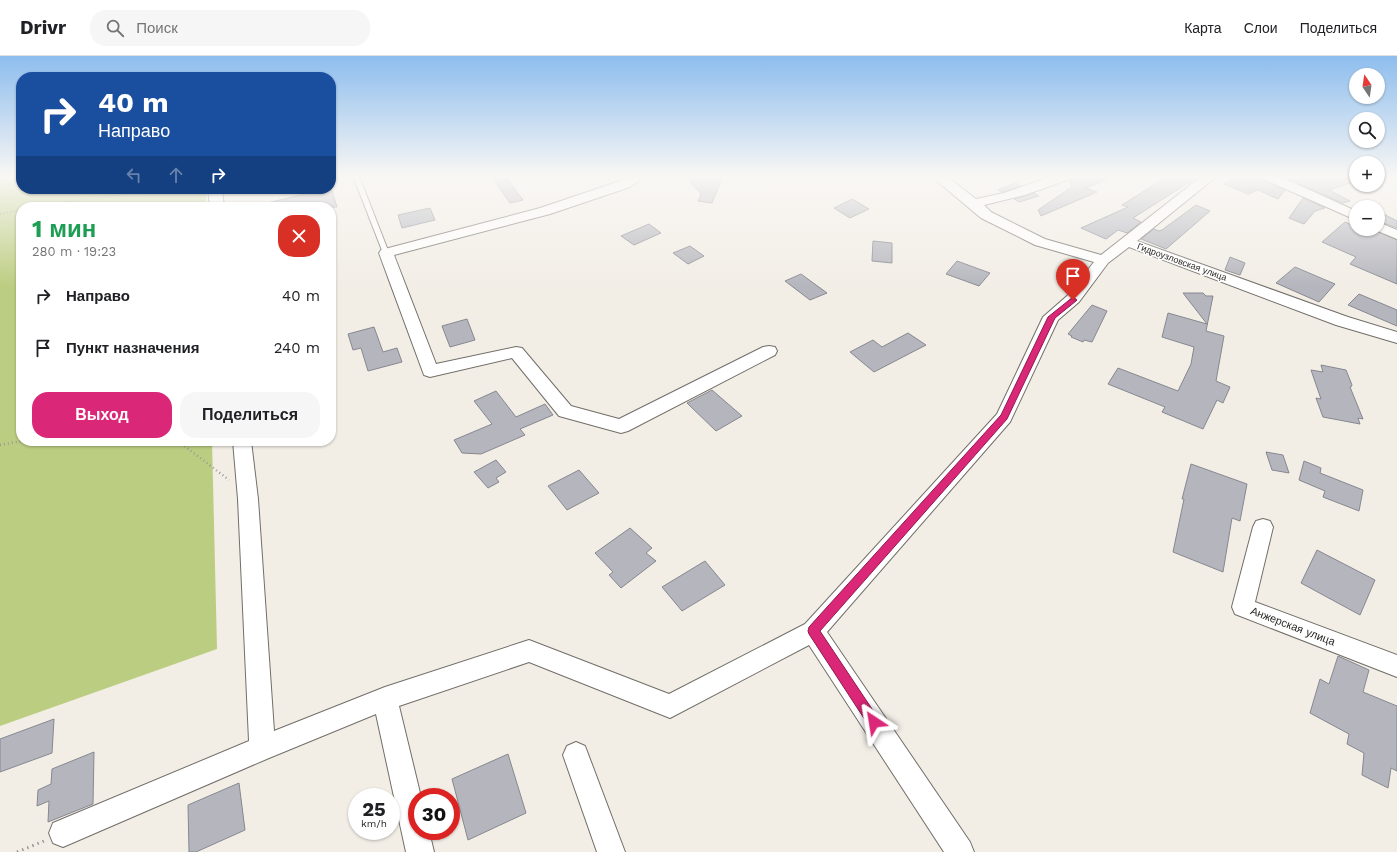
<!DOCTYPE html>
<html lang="ru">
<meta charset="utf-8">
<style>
body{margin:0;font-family:"Work Sans",sans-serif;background:#f6f6f6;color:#202124;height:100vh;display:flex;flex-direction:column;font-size:15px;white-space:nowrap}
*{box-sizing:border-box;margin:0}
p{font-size:13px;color:#757577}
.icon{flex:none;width:22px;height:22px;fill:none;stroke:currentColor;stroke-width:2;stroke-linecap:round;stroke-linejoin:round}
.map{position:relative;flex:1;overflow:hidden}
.side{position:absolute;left:16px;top:146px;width:320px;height:244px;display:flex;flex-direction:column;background:#fff;border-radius:16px;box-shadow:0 1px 3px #0004}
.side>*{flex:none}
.guide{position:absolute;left:16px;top:16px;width:320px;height:122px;border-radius:16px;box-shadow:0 1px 3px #0004;background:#1a4fa0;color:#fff;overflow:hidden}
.needle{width:26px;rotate:347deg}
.tools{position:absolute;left:1349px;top:12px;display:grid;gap:8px}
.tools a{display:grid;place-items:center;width:36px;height:36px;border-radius:50%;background:#fff;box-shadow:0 1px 3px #0004;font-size:20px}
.speed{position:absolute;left:348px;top:732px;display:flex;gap:8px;font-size:20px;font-weight:700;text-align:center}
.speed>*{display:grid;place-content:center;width:52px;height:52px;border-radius:50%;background:#fff;box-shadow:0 1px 3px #0004;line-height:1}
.speed small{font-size:10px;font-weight:400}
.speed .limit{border:6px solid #d22;background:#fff;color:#111}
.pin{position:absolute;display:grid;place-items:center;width:34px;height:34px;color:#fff;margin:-41px -17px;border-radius:50% 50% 50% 0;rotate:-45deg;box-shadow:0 0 4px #0007}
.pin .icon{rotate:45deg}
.me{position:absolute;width:44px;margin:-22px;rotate:327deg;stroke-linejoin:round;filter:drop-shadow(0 0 3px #0008)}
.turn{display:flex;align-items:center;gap:14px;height:84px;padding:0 16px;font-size:18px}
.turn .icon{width:52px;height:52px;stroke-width:2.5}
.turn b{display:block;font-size:28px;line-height:34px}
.lanes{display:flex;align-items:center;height:38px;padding:0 16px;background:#0003;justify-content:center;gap:20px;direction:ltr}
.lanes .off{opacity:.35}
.round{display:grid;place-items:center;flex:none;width:42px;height:42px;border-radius:16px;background:#f6f6f6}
.headline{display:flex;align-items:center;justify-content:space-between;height:68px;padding:0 16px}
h1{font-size:24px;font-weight:700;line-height:30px;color:#1e9e55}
.action{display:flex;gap:8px;margin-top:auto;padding:8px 16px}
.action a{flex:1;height:46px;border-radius:16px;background:#db2777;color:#fff;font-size:16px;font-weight:700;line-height:46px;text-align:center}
.action a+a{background:#f6f6f6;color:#202124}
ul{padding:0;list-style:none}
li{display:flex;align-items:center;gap:12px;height:52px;padding:0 16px}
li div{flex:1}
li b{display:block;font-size:15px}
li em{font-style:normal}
header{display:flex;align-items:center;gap:24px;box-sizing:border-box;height:56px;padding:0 20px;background:#fff;border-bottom:1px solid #e0e0e0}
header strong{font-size:19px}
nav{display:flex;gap:22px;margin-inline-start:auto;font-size:14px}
.search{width:280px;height:36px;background:#f6f6f6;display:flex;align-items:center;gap:10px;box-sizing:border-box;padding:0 14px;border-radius:16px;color:#757577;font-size:15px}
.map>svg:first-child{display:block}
.green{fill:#bbcd80}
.building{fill:#b4b5bd;stroke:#878890}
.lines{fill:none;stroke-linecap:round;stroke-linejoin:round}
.lane-casing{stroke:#726e68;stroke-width:2}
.street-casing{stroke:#726e68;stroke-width:2}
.path-far2{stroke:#9d9a94;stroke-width:2;stroke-dasharray:1 2.5;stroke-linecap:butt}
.path-far1{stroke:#9d9a94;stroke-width:2.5;stroke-dasharray:1 3;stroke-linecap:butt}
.path{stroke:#9d9a94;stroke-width:3;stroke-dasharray:1.5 4;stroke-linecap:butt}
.lane{fill:#fff;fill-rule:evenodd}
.street{fill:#fff;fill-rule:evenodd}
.route{fill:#db2777;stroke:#8e194d}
.labels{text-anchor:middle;stroke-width:3;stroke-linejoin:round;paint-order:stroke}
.far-street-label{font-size:9px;fill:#2a2825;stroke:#fff}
.street-label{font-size:11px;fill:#2a2825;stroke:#fff}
</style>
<header>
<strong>Drivr</strong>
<div class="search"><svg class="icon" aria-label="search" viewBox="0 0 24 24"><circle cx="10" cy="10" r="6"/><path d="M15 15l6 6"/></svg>Поиск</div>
<nav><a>Карта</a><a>Слои</a><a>Поделиться</a></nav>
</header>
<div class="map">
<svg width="1397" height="796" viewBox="0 0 1397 796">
<rect width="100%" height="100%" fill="#f2eee6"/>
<polygon class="green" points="0,120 21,120 21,133 206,133 206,151 21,151 21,385 212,385 217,593 0,670"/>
<g class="building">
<polygon points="491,120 505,120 523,144 510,147"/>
<polygon points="685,120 723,120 712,147 698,145 701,138"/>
<polygon points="1081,120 1114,120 1086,132 1097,136 1041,160 1038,154 1072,131 1070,125"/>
<polygon points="1168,120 1199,120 1133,162 1141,166 1127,177 1118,174 1106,183 1081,172 1128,151 1122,149"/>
<polygon points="1235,120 1256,120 1285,134 1278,143 1258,134 1248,138 1224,128"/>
<polygon points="1290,120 1356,120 1356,125 1329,134 1350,145 1343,147 1299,128 1295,124 1294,125 1289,123 1292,122"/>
<polygon points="1016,127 1021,130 1002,136 998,134"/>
<polygon points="331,132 337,151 271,151 271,146"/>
<polygon points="1034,137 1039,140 1019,146 1014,143"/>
<polygon points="1303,142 1325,152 1315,155 1304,168 1289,162"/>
<polygon points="852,143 869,153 850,162 834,152"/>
<polygon points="1196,149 1210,155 1166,193 1141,183 1154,173 1159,175 1162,174"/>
<polygon points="430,152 435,164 402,172 398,159"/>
<polygon points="1378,155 1397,165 1397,172 1378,165"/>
<polygon points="1345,166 1356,171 1356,173 1372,173 1397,184 1397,228 1350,208 1356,201 1322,186"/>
<polygon points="649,168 661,177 634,189 621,180"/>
<polygon points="873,185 892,187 892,207 872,205"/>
<polygon points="690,190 704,200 688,208 673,197"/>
<polygon points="1230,201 1245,207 1240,219 1225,214"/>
<polygon points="957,205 990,217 979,230 946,218"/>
<polygon points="1295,211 1335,228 1319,246 1276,227"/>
<polygon points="801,218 827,237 810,244 785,225"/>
<polygon points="1183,237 1203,237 1206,240 1213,240 1206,275 1224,280 1216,325 1230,331 1223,347 1217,344 1203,373 1162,356 1165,351 1108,328 1118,312 1178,335 1191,308 1194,291 1162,281 1168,257 1207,268"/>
<polygon points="1359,238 1397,254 1397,270 1348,249"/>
<polygon points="1092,249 1107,255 1092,286 1084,284 1083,286 1071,281 1072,280 1068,278"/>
<polygon points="467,263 475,284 450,291 442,270"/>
<polygon points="374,271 383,296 397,292 402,306 368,315 361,292 353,294 348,278"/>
<polygon points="908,277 926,289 874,316 850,296 873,284 882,291"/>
<polygon points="1321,309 1346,314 1352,329 1351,331 1350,331 1363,363 1358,362 1360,368 1323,361 1316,342 1321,343 1311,314 1323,316"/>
<polygon points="712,334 742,360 716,375 687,347"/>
<polygon points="496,335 516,361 545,348 553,359 520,373 525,379 481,398 462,397 454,384 492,368 474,345"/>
<polygon points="1266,396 1283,399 1289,417 1272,414"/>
<polygon points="496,404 506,416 496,422 499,426 488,432 474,416"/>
<polygon points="1304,405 1321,412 1320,417 1363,434 1359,455 1323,441 1325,435 1299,424"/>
<polygon points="1191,408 1247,428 1240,465 1232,462 1223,516 1173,496 1184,443 1182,443"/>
<polygon points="579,414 599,437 567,454 548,430"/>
<polygon points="630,472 652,492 646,497 656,505 621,532 609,519 613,516 595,497"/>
<polygon points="1317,494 1375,524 1360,559 1301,527"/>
<polygon points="705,505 725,529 682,555 662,531"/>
<polygon points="1338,600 1369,614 1363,636 1397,650 1397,715 1391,712 1388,732 1362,719 1364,697 1347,688 1349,678 1310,657 1320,623 1329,628"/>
<polygon points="54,663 52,697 0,716 0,683"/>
<polygon points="94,696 93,748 48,766 49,745 37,750 38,734 51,728 52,713"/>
<polygon points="508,698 526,757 468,784 452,723"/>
<polygon points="239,727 245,774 196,796 189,796 188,749"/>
</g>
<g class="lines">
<defs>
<polygon id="lane" points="353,120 359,120 389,197 388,198 386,199 383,197"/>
<g id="street">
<polygon points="629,120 645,120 630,131 550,158 394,199 436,308 516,291 522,292 571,350 619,363 763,291 769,290 775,291 777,295 775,299 628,375 621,377 559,360 512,302 430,321 424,319 379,197 381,194 540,152 620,125"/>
<polygon points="931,120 946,120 976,143 1004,137 1053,120 1071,120 1070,123 1025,139 984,149 991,156 1045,183 1101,199 1202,120 1217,120 1137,185 1348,261 1397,276 1397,287 1336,269 1129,191 1108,207 1079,246 1058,264 1010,366 827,576 970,786 974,796 944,796 809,589 670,662 529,606 399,650 421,741 417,741 417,775 429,775 434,796 406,796 376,658 269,702 63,791 53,787 49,777 53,767 249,685 238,443 233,385 251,385 258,443 274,675 385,631 529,584 669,638 805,568 997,358 1043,261 1067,240 1094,206 1035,189 981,162"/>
<polygon points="1262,120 1279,120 1356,155 1356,164 1263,123"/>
<polygon points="208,133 222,133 224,151 210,151"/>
<polygon points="1378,166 1397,174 1397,183 1373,173 1378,173"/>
<polygon points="1263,463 1270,465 1273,471 1255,546 1397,599 1397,621 1235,558 1232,551 1253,471 1256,465"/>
<polygon points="576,686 585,690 625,796 597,796 563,699 567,690"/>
</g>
</defs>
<use href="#lane" class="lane-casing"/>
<use href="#street" class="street-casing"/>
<g class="path-far2">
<polyline points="37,151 70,145 174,133"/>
<polyline points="0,158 21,154"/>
</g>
<g class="path-far1">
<polyline points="178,385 229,424"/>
<polyline points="0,389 22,385"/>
</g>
<polyline class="path" points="17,796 44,785"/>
<use href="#lane" class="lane"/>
<use href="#street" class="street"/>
</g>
<linearGradient id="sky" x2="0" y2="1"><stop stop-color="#8dbdee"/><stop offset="0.52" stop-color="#f9f7f4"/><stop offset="1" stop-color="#f9f7f4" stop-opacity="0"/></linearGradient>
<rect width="1397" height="232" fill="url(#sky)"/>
<polygon class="route" points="1073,241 1077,244 1076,245 1055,262 1007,363 820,575 878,662 879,666 878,670 874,672 869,670 809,578 808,575 809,571 1001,359 1048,261"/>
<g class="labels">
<g class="far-street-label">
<text transform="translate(1182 206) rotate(20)" y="3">Гидроузловская улица</text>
</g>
<g class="street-label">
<text transform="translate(1293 570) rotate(21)" y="4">Анжерская улица</text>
</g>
</g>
</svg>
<div class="tools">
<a><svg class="needle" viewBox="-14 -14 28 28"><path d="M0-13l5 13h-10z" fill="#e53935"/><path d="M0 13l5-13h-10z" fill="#757577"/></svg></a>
<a><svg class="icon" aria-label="search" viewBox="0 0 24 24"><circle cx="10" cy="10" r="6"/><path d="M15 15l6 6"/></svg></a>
<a>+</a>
<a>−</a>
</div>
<div class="speed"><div>25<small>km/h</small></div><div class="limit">30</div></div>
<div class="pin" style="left:1073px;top:244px;background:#d93025"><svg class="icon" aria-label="arrive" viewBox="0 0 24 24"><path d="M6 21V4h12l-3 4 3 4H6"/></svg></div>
<svg class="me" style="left:874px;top:666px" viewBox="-20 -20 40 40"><path d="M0-17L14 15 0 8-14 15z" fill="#db2777" stroke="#fff" stroke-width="4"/></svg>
<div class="guide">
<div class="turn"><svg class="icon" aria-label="right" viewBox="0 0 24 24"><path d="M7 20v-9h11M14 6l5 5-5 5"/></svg><div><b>40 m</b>Направо</div></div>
<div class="lanes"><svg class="icon off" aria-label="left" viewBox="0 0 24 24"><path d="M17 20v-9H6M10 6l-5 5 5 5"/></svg><svg class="icon off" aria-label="ahead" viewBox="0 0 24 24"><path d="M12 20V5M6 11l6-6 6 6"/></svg><svg class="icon" aria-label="right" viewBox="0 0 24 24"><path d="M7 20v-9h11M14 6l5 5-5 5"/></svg></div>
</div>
<section class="side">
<div class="headline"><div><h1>1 мин</h1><p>280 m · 19:23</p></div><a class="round" style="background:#d93025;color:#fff"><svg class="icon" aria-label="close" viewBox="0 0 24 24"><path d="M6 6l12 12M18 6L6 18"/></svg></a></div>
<ul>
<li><svg class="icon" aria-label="right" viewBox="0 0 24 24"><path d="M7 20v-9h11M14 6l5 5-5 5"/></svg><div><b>Направо</b></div><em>40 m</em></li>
<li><svg class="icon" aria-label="arrive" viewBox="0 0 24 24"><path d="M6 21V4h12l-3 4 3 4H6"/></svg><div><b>Пункт назначения</b></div><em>240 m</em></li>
</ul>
<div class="action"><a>Выход</a><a>Поделиться</a></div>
</section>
</div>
